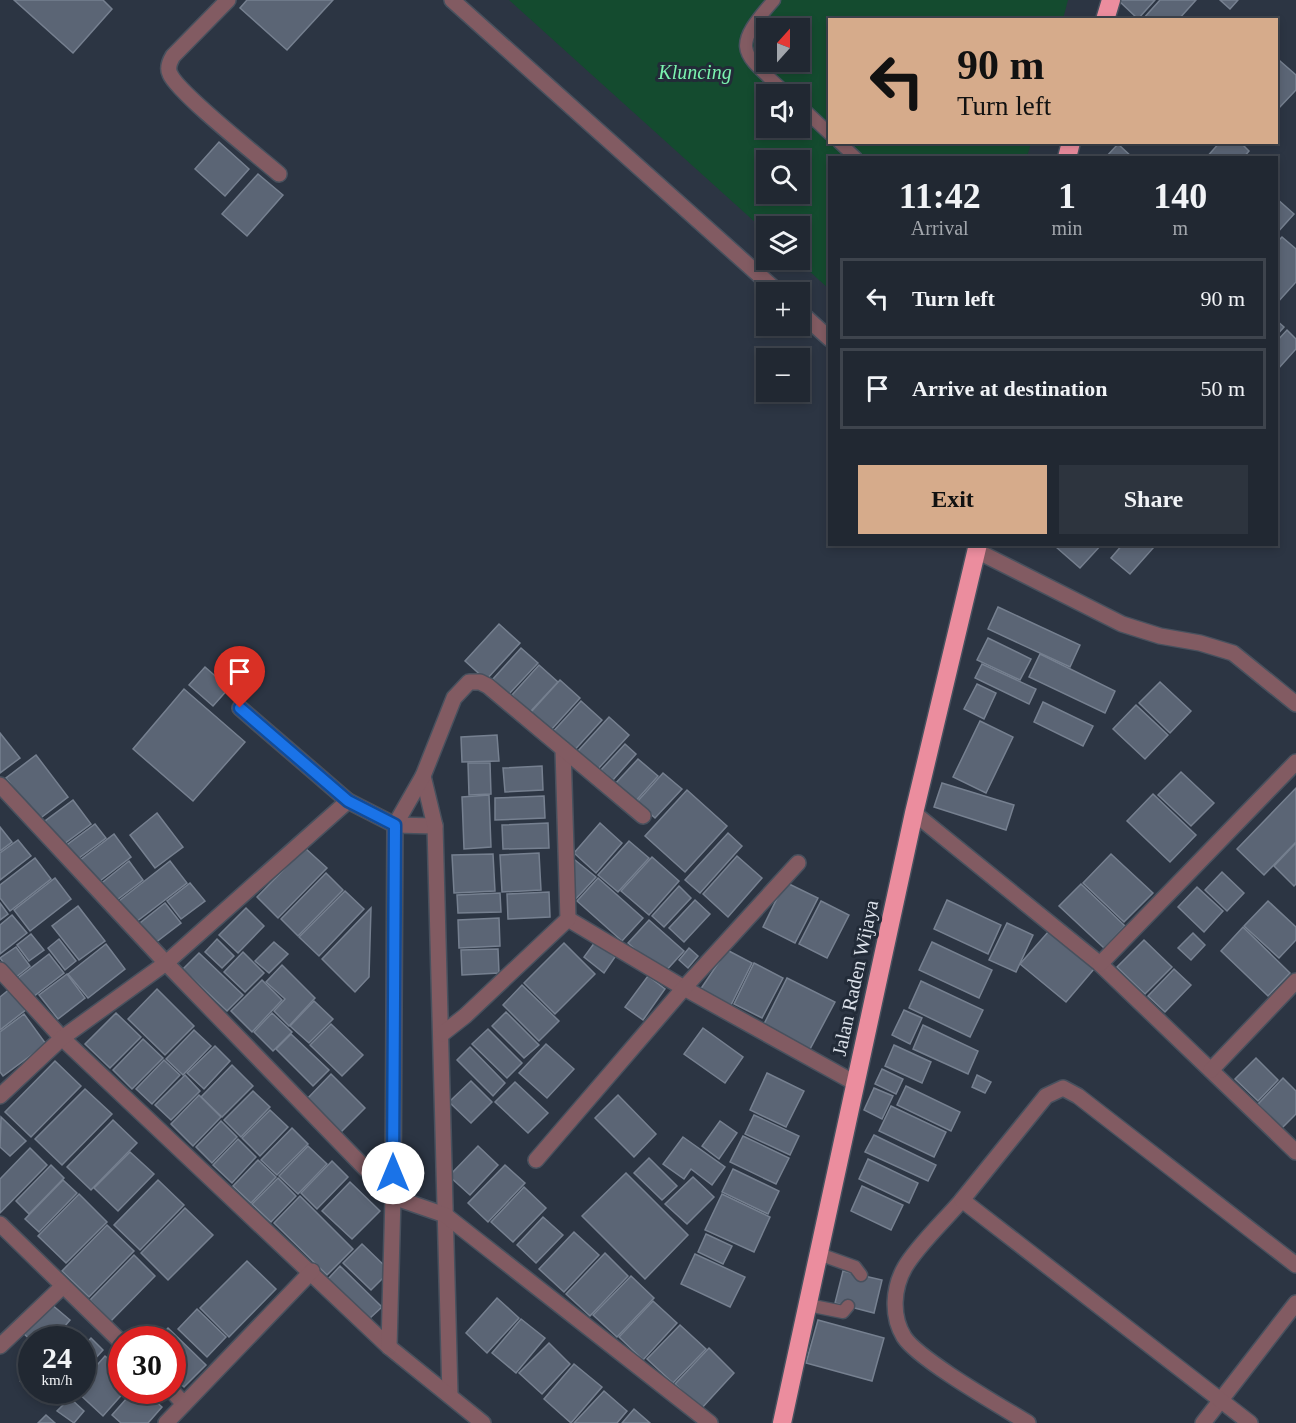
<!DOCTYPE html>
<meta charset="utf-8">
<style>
body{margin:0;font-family:Georgia,serif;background:#2d343e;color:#f1f3f6;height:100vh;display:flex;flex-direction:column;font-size:22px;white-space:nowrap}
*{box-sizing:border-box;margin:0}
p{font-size:20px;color:#a2a6ac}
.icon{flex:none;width:33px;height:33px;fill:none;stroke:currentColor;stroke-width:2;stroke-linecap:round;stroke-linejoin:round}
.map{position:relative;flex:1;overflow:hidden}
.panel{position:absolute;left:828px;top:156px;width:450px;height:390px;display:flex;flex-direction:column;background:#212832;border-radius:0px;box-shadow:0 3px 9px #0003,0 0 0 2px #3e444d}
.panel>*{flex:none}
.hud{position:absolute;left:828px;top:18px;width:450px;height:126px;border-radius:0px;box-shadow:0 3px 9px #0003,0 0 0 2px #3e444d;background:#d6ab8b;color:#111;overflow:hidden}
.needle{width:39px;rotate:21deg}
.fabs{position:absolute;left:756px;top:18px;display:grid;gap:12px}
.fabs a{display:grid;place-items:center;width:54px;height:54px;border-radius:0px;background:#212832;box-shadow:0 3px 9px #0003,0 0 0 2px #3e444d;font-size:30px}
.speed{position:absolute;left:18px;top:1326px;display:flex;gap:12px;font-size:30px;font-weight:700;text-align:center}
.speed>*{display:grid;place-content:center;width:78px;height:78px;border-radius:50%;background:#212832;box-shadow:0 3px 9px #0003,0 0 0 2px #3e444d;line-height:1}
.speed small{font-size:15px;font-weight:400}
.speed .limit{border:9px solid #d22;background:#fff;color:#111}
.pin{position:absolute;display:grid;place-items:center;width:51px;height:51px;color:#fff;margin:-62px -26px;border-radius:50% 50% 50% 0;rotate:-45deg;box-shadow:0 0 6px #0007}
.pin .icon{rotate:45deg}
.me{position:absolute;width:66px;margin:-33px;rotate:0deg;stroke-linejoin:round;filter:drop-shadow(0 0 4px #0008)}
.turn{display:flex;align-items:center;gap:21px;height:126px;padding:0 30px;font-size:27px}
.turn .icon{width:78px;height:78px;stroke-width:2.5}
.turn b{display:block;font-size:42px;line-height:51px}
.eta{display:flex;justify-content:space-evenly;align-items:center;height:102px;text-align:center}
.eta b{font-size:36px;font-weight:700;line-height:42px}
.button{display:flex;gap:12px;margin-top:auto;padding:12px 30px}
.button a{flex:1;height:69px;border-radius:0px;background:#d6ab8b;color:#111;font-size:24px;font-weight:700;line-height:69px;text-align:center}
.button a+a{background:#2d343e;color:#f1f3f6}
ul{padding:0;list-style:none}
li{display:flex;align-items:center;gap:18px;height:81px;margin:0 12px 9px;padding:0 18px;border:3px solid #3e444d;border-radius:0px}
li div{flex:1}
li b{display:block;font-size:22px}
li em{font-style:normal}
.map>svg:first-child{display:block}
.green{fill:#144b2f;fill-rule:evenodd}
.building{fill:#5b6575;stroke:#768090;stroke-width:1.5}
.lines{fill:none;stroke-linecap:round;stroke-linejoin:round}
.lane-casing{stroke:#48515e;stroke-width:15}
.street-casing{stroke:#48515e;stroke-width:18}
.highway-casing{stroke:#48515e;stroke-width:21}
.lane{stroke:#825b62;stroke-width:12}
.street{stroke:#825b62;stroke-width:15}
.highway{stroke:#eb8d9e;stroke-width:18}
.route-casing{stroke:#114b97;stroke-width:15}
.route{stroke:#1a73e8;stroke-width:10}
.labels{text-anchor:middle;stroke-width:6;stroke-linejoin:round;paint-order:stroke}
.park-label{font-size:20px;font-style:italic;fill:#7bf3af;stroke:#222b38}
.street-label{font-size:20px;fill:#dce2eb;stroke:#222b38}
</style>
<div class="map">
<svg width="1296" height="1423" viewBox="0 0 1296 1423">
<rect width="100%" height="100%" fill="#2c3543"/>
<path class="green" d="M509,0H1068L1063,19L830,20V142L1031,143L1027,157L830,158L829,289L797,260H800V226H766V232ZM766,28H800V62H766ZM766,94H800V128H766ZM766,160H800V194H766Z"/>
<g class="building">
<polygon points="14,0 103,0 112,9 73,53"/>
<polygon points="247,0 333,0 287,50 240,8"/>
<polygon points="1118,0 1155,0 1138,19"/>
<polygon points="1160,0 1196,0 1178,20 1142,20"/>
<polygon points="1220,0 1238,0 1230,9"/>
<polygon points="1280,61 1296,75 1296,90 1276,111 1276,64"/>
<polygon points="219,142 249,169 225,196 195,169"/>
<polygon points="1220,142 1240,142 1249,151 1243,158 1206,158"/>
<polygon points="1118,144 1133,158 1105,158"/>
<polygon points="258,174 283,195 247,236 222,214"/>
<polygon points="1276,198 1294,214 1276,234"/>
<polygon points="1282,237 1296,249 1296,282 1276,304 1276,243"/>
<polygon points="1276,320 1284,327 1276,336"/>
<polygon points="1287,330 1296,339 1296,349 1278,369 1276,342"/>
<polygon points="1059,544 1102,544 1080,568 1056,547"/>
<polygon points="1123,544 1152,544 1154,547 1130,574 1111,558"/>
<polygon points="998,607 1080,645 1070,667 988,629"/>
<polygon points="499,624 520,643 486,680 465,661"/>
<polygon points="988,638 1031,659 1020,680 977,660"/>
<polygon points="521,648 538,663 509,694 493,679"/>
<polygon points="1040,654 1115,691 1105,713 1029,677"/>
<polygon points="982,664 1036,689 1029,704 975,678"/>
<polygon points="539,665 558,682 530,712 512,695"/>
<polygon points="205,667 229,688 213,706 189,685"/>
<polygon points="560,680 580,698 551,730 531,712"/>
<polygon points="1160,682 1191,711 1170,733 1139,703"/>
<polygon points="977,684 996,693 984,719 964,709"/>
<polygon points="184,689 245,742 193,801 133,749"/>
<polygon points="581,701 602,720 571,754 550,735"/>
<polygon points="1043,702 1093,726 1083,746 1034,722"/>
<polygon points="1136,705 1168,735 1145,759 1113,729"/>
<polygon points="609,717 629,735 598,769 578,751"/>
<polygon points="980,721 1013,737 986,793 953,777"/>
<polygon points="0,733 20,758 0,773"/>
<polygon points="497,735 499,761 462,762 461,737"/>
<polygon points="625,744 636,754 613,780 601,770"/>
<polygon points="36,755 68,797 38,820 6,778"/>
<polygon points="638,759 658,776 634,803 614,785"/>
<polygon points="468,763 490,763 491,794 469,795"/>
<polygon points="542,766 543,790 505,792 503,768"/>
<polygon points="1181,772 1214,803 1191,826 1158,795"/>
<polygon points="663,773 682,789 655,818 637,802"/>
<polygon points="942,783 1014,805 1006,830 934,807"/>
<polygon points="1296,788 1296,842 1264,875 1237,849"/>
<polygon points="687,790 727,826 685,872 645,836"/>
<polygon points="1153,794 1196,835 1170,862 1127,821"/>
<polygon points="489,795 491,847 464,849 462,797"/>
<polygon points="544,796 545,818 495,820 495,798"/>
<polygon points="73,800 91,824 64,844 45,821"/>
<polygon points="157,813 183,847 155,868 130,835"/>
<polygon points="548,823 549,848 503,849 502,825"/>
<polygon points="600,823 622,843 596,873 574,853"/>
<polygon points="95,824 106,838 75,861 64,847"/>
<polygon points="0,827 12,842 0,851"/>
<polygon points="728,833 742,846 700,893 685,880"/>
<polygon points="114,834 131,857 96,884 79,861"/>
<polygon points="18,840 31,856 0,880 0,853"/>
<polygon points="629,841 649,858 618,892 598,875"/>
<polygon points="1296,843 1296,884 1294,886 1274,866"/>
<polygon points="305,848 327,868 278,918 257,897"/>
<polygon points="539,853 541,890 502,892 500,855"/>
<polygon points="493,854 495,891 454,893 452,855"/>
<polygon points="1111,854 1153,893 1124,922 1083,883"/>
<polygon points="570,856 596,877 573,902"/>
<polygon points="737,856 762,878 728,917 703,894"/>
<polygon points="652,857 679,881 649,915 621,891"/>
<polygon points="35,858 51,879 10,911 0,898 0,885"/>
<polygon points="129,861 143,880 113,903 99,885"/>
<polygon points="170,861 187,883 136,922 119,901"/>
<polygon points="1222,872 1244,893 1227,911 1205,890"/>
<polygon points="326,873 343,890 298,936 281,919"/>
<polygon points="55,878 71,899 30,931 14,910"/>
<polygon points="598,878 643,918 622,941 577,901"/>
<polygon points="785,882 818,898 795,943 763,927"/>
<polygon points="190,883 205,901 181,919 167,901"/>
<polygon points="1081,884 1125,926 1104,948 1059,906"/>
<polygon points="679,886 691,898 664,927 652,916"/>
<polygon points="1197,887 1223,911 1204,932 1178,907"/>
<polygon points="345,891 364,909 319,956 299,937"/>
<polygon points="549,892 550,917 508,919 507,894"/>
<polygon points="500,893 501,912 458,913 457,895"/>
<polygon points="695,900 710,914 684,942 669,928"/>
<polygon points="947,900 1001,925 988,954 934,929"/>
<polygon points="821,901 849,915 827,958 799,944"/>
<polygon points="1268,901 1296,927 1296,940 1279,958 1244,926"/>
<polygon points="0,903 8,914 0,920"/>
<polygon points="165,903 181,923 155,943 140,923"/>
<polygon points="78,906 105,941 79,960 52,926"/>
<polygon points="246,908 264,926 238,953 219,935"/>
<polygon points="371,908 369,977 355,992 322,959"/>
<polygon points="12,915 27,933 0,954 0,925"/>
<polygon points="499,918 500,946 459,948 458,920"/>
<polygon points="649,920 684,951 663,974 628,943"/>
<polygon points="1007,923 1033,935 1016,972 989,960"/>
<polygon points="1243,927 1290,973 1268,996 1221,951"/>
<polygon points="1049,931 1094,969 1066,1002 1020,964"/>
<polygon points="1193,933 1205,945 1191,960 1178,948"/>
<polygon points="31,934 44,950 29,961 17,945"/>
<polygon points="59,939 76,961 65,970 48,948"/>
<polygon points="217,939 234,956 222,968 205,952"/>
<polygon points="1144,940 1172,967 1145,994 1117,967"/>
<polygon points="274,942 288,954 269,973 255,961"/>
<polygon points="595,942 615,957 604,973 584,957"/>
<polygon points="932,942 992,970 979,998 919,970"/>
<polygon points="564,943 595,974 555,1014 524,983"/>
<polygon points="106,944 125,969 88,998 68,974"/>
<polygon points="16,947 30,966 15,978 0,958"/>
<polygon points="689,948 698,956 688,968 679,960"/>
<polygon points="498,949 499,973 462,975 461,950"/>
<polygon points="727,950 752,963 731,1005 700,990"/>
<polygon points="243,952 264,973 245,992 224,972"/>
<polygon points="199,953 243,995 227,1011 183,969"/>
<polygon points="49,954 64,973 33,997 18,978"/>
<polygon points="754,963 783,978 762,1018 734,1004"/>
<polygon points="282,965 315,998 289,1026 274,1011 285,999 266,982"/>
<polygon points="1174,969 1191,985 1165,1012 1148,996"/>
<polygon points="67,974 85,998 58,1019 39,995"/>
<polygon points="648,976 665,989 643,1020 625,1007"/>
<polygon points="787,978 835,1002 809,1051 762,1028"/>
<polygon points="262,980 282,1000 252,1032 231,1011"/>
<polygon points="921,981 983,1010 970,1037 909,1008"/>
<polygon points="522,985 559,1021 539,1041 503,1005"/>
<polygon points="11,988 27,1009 0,1030 0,997"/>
<polygon points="157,989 194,1026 165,1055 128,1019"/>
<polygon points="314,1001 333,1019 309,1043 290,1026"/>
<polygon points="904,1010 922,1018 910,1044 892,1035"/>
<polygon points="506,1012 539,1045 524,1058 492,1026"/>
<polygon points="116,1013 141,1037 110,1068 85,1044"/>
<polygon points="272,1013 292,1032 273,1051 254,1032"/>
<polygon points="24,1014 46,1044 3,1076 0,1072 0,1032"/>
<polygon points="331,1024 363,1055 342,1076 310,1045"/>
<polygon points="923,1025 978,1051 968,1074 913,1049"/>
<polygon points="703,1028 743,1057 725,1083 684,1054"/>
<polygon points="488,1029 522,1063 507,1078 472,1044"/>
<polygon points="194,1030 211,1046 183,1075 166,1059"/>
<polygon points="291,1034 329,1070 313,1086 276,1049"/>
<polygon points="143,1039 163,1058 132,1089 113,1070"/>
<polygon points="546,1044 574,1069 547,1098 519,1073"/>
<polygon points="894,1045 931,1062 922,1083 885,1066"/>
<polygon points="215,1046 230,1061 204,1089 187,1073"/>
<polygon points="470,1047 505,1083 493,1096 457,1060"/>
<polygon points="1256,1058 1278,1080 1258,1101 1235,1079"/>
<polygon points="164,1060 180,1075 152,1104 136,1089"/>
<polygon points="55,1061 81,1086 31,1137 5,1112"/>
<polygon points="232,1065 253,1086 222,1117 201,1097"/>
<polygon points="882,1069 903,1079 896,1094 875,1084"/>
<polygon points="767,1073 804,1091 786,1127 750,1110"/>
<polygon points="331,1074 365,1108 339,1134 305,1101"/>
<polygon points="185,1075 200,1091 171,1120 155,1105"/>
<polygon points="977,1075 991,1082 985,1093 972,1087"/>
<polygon points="1283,1078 1296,1091 1296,1114 1282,1128 1258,1104"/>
<polygon points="471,1081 492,1102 471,1123 449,1102"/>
<polygon points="515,1082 548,1113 528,1133 495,1102"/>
<polygon points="906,1086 960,1112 951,1131 897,1105"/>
<polygon points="874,1088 893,1096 882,1119 864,1110"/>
<polygon points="85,1089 112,1114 62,1165 35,1139"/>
<polygon points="253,1091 270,1107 241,1137 224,1120"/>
<polygon points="199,1095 221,1117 193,1146 171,1124"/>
<polygon points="618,1095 656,1134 634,1157 595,1118"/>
<polygon points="891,1106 946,1132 934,1157 879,1131"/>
<polygon points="270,1110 288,1127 260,1156 242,1138"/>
<polygon points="754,1115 799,1136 790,1155 745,1134"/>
<polygon points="1,1117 26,1141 10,1156 0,1147"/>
<polygon points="113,1120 137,1143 91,1190 67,1167"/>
<polygon points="221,1121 237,1137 212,1163 196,1147"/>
<polygon points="720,1121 737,1133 719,1159 702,1146"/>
<polygon points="292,1128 308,1144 277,1175 261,1160"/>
<polygon points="874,1135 936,1165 928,1181 865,1152"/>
<polygon points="743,1136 789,1158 776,1184 730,1162"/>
<polygon points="683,1137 725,1167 712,1185 691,1169 684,1179 663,1164"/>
<polygon points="238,1139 256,1157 232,1183 213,1165"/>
<polygon points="308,1146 327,1164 298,1194 279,1176"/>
<polygon points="478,1146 498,1165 470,1195 449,1176"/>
<polygon points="30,1148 47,1165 0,1213 0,1179"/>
<polygon points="130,1152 154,1174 118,1211 94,1188"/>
<polygon points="649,1158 677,1186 662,1200 634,1173"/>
<polygon points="868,1159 918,1183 909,1203 859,1179"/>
<polygon points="258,1160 276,1177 251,1203 233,1186"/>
<polygon points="332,1161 348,1177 317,1209 301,1193"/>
<polygon points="51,1165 64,1178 29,1214 16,1201"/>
<polygon points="505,1165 525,1183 488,1222 468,1203"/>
<polygon points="733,1169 779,1191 768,1214 722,1192"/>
<polygon points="626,1173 688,1235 645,1279 582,1216"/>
<polygon points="693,1177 714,1197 687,1224 665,1204"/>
<polygon points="278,1178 296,1196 271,1222 252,1204"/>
<polygon points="63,1180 77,1193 39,1232 25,1219"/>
<polygon points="158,1180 184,1205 140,1250 114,1225"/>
<polygon points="350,1182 380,1211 352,1239 322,1211"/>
<polygon points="862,1186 903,1205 891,1230 851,1211"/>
<polygon points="524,1187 546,1208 513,1242 491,1222"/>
<polygon points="79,1194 107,1222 66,1263 38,1236"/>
<polygon points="722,1194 770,1217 754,1252 705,1230"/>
<polygon points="300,1196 353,1249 327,1275 274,1223"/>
<polygon points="185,1208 213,1235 168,1280 141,1253"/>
<polygon points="543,1217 563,1235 536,1263 517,1245"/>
<polygon points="107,1225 134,1251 89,1297 62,1271"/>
<polygon points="574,1232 599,1255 564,1292 539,1269"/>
<polygon points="706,1234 732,1246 723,1264 698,1252"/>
<polygon points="362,1244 390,1271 371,1290 343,1263"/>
<polygon points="605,1253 628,1276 590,1316 566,1294"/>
<polygon points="695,1254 745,1277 730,1307 681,1284"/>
<polygon points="134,1255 155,1276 111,1321 90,1300"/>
<polygon points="247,1261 276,1289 229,1337 200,1308"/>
<polygon points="340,1266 382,1307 369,1319 328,1279"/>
<polygon points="843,1271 882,1280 874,1313 835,1303"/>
<polygon points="631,1276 654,1298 617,1337 593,1315"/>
<polygon points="497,1298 519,1318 487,1353 466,1333"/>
<polygon points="653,1301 677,1323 643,1360 619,1337"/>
<polygon points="51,1304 70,1320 53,1340 32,1341 24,1334"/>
<polygon points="197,1309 226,1337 207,1357 178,1329"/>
<polygon points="521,1319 545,1338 516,1373 492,1353"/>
<polygon points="818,1320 884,1338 872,1381 806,1363"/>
<polygon points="680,1325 706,1349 673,1383 647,1359"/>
<polygon points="168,1328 206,1365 184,1387 172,1376 172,1340 157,1340"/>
<polygon points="91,1338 103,1350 82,1373 82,1348"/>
<polygon points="549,1343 570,1364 542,1394 519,1373"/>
<polygon points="709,1348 734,1373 701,1409 675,1384"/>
<polygon points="105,1356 122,1371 122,1390 126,1390 103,1416 75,1390 82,1390 82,1382"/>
<polygon points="574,1364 602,1387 571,1423 544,1399"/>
<polygon points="31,1369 32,1390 54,1390 44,1402 20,1381"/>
<polygon points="134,1390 143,1390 162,1407 148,1423 121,1423 112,1415"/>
<polygon points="604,1391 627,1411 617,1423 574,1423"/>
<polygon points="70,1398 84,1411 74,1423 57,1411"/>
<polygon points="634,1409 650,1423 622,1423"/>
<polygon points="46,1415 55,1423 38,1423"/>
</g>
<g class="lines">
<defs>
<g id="lane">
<path d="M774,0C729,51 742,52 787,94"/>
<polyline points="800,106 830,134"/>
<polyline points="839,142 856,158"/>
<polyline points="819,1254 855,1267 861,1275"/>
<polyline points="808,1305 843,1312 848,1306"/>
</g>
<g id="street">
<path d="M228,0L173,56C170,61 167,68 170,74C178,93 258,156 279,174"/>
<polyline points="452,0 778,292"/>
<polyline points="800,312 830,339"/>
<polyline points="977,551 1122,624 1160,636 1200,643 1233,653 1296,704"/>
<polyline points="240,708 348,801 395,825 435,826"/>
<polyline points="423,776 435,826 450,1395"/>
<polyline points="0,785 166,963 393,1197 445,1215 710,1423"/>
<polyline points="914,813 1100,964 1296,1152"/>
<polyline points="568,919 684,988 855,1083"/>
<polyline points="1100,964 1296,762"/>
<polyline points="0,970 62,1038 389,1347 483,1423"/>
<polyline points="442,1034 465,1016 568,919 563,749"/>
<polyline points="1211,1070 1296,981"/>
<polyline points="0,1096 62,1038 166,963 348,801"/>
<polyline points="536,1160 684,988 798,863"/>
<path d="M962,1200C945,1220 918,1245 905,1267C893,1288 891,1316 904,1337C919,1360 1002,1407 1028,1423"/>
<polyline points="0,1224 122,1343"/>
<polyline points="0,1346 63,1286"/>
<polyline points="389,1347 393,1197 395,825 423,776 454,698 469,682 480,682 488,686 643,816"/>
<polyline points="171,1390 184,1404"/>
<polyline points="166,1423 312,1271"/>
<polyline points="1203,1423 1296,1303"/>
<polyline points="1250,1423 962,1200 1046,1096 1063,1088 1078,1096 1296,1265"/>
</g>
<g id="highway">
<polyline points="1105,20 1111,0"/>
<polyline points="1067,158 1071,142"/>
<polyline points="782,1423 914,813 978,544"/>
</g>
</defs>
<use href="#lane" class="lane-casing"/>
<use href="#street" class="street-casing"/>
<use href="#highway" class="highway-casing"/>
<use href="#lane" class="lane"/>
<use href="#street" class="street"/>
<use href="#highway" class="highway"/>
</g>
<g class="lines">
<defs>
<polyline id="route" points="240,708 348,801 395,825 393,1173"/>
</defs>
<use href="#route" class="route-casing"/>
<use href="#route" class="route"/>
</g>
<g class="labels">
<g class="park-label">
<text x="695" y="79">Kluncing</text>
</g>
<g class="street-label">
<text transform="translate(855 978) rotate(-78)" y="7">Jalan Raden Wijaya</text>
</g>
</g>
</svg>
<div class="fabs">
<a><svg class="needle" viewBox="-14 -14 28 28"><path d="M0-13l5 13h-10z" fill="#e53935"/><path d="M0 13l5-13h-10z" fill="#a2a6ac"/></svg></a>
<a><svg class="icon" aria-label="sound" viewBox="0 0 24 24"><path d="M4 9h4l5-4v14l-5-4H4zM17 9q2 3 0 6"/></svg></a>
<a><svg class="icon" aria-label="search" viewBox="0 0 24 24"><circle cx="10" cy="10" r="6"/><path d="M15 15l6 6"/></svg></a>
<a><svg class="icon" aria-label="layers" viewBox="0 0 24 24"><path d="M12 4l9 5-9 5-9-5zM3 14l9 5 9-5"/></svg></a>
<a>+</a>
<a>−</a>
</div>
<div class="speed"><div>24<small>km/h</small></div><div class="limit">30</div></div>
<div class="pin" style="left:240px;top:708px;background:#d93025"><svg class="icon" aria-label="arrive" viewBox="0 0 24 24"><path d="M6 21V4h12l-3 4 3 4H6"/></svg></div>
<svg class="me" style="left:393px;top:1173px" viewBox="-20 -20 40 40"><circle r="19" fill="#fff"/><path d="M0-13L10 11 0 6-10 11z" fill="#1a73e8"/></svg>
<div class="hud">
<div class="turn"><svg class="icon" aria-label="left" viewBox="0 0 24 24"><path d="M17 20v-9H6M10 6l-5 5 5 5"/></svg><div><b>90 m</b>Turn left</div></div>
</div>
<section class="panel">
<div class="eta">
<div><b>11:42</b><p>Arrival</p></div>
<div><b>1</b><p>min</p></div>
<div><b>140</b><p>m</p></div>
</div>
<ul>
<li><svg class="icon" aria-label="left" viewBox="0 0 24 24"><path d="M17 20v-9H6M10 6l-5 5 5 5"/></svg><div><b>Turn left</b></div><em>90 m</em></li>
<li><svg class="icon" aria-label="arrive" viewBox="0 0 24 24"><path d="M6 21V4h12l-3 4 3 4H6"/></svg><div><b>Arrive at destination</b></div><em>50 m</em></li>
</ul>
<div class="button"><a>Exit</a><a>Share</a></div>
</section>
</div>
